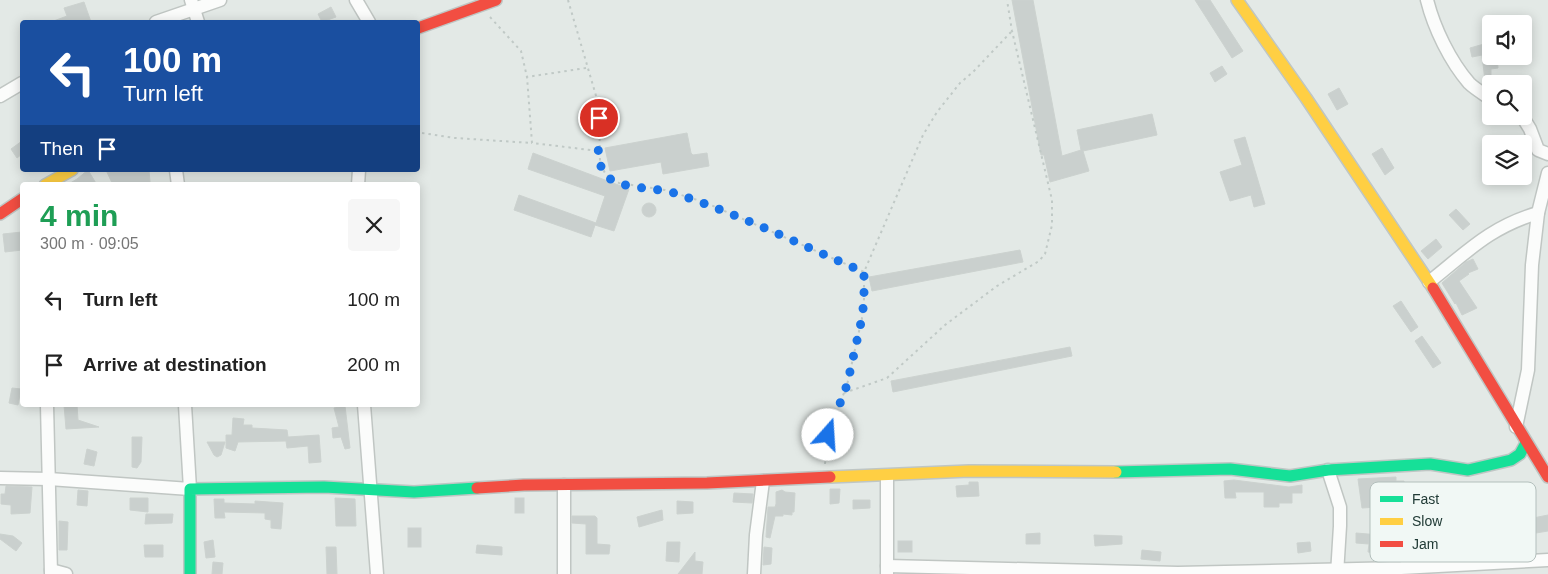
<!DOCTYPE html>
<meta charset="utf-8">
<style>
body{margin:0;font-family:Helvetica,sans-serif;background:#f6f6f6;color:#222;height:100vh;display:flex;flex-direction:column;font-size:19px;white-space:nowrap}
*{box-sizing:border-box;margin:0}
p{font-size:16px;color:#767676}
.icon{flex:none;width:28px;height:28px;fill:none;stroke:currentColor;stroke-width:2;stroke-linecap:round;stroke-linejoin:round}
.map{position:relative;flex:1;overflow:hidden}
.drawer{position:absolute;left:20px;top:182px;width:400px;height:225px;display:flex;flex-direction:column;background:#fff;border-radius:5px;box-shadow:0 2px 12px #0003}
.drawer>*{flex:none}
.hud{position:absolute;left:20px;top:20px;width:400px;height:152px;border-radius:5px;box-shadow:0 2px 12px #0003;background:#1a4fa0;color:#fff;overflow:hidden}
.controls{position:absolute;left:1482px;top:15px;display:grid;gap:10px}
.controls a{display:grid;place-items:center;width:50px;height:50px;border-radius:5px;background:#fff;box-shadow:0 2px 12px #0003;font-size:25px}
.pin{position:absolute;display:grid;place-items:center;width:42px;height:42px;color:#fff;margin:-21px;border:2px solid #fff;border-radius:50%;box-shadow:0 1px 5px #0007}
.me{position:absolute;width:55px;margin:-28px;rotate:19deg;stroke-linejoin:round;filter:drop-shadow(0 0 4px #0008)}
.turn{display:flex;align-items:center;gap:18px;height:105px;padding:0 20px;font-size:22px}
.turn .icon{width:65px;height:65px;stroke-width:2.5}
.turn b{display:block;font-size:35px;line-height:42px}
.then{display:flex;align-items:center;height:48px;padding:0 20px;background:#0003;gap:10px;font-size:19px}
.round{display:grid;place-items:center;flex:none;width:52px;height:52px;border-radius:5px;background:#f6f6f6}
.head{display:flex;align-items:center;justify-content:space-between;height:85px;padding:0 20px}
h1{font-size:30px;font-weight:700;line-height:38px;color:#1e9e55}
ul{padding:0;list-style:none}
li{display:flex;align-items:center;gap:15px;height:65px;padding:0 20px}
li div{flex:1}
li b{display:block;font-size:19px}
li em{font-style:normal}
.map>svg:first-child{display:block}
.building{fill:#cad0ce;stroke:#ccd2cf}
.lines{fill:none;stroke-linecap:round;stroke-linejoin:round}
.street-casing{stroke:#c0c6c3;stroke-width:15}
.fast-casing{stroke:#bfc6c4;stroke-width:14}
.slow-casing{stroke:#bfc6c4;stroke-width:14}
.jam-casing{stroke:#bfc6c4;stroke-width:14}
.path{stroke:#c0c9c6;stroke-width:2;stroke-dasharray:2.5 4;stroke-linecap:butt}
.street{stroke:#fbfcfb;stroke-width:12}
.fast{stroke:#16e098;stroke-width:11}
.slow{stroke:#ffcf43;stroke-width:11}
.jam{stroke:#f24e42;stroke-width:11}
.route{stroke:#1a73e8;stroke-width:9;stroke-dasharray:0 16.2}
.key{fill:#f1f8f5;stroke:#b3bfbc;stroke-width:1}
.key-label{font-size:14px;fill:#213b36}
</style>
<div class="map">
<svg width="1548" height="574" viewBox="0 0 1548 574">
<rect width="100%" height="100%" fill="#e3e9e6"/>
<g class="building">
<polygon points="1012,0 1033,0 1062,156 1081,150 1077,130 1152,114 1157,135 1083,151 1089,171 1050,182 1044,155 1041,155"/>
<polygon points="1195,0 1210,0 1243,51 1232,58"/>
<polygon points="84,2 91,22 51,22 67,16 64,8"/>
<polygon points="331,7 336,17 322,22 318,14"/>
<polygon points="1491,42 1491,56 1497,56 1498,68 1491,69 1491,81 1485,81 1482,55 1472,57 1470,48"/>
<polygon points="1222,66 1227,74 1215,82 1210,73"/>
<polygon points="1339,88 1348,104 1337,110 1328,94"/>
<polygon points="687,133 691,153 693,155 707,153 709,166 663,174 661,162 610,171 605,148"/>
<polygon points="1245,137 1265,204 1254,207 1251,195 1230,201 1220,172 1242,165 1234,140"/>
<polygon points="22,141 22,154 17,158 11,149"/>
<polygon points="1382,148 1394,168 1385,175 1372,154"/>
<polygon points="533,153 629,189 614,231 595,225 591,237 514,210 519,195 596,223 605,196 528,169"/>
<polygon points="88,170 97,185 67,185 77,179"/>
<polygon points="106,170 149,170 150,182 145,183 145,185 113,185"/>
<circle cx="649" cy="210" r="7"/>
<polygon points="1456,209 1470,224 1463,230 1449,215"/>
<polygon points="22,232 22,250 5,252 3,234"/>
<polygon points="1436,239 1442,247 1428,259 1421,251"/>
<polygon points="1020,250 1023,262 872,291 869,277"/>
<polygon points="1473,259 1478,269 1468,273 1469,274 1459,281 1477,308 1462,315 1456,303 1455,304 1442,283 1466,262"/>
<polygon points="1401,301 1418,327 1411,332 1393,306"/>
<polygon points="1422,336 1441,363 1433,368 1415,341"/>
<polygon points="1070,347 1072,356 893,392 891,381"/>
<polygon points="12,388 21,389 18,405 9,403"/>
<polygon points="64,405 77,405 78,420 99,427 66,429"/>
<polygon points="345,406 350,448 345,449 341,437 333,438 332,428 339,427 334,408"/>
<polygon points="233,418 244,419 243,425 252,425 252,428 287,430 288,437 319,435 321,462 309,463 308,446 287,448 286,441 238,442 235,451 226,448 226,435 232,435"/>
<polygon points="132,437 142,437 141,462 137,468 132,467"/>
<polygon points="207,442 225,442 221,455 217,457 214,455"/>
<polygon points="87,449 97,452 94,466 84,464"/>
<polygon points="1396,477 1396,481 1404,481 1405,490 1375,490 1377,507 1362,508 1358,479"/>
<polygon points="1234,480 1289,487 1302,485 1302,493 1292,493 1292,503 1279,503 1279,507 1264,507 1264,492 1235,492 1236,498 1225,498 1224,481"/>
<polygon points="969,482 978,482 979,496 957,497 956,486 969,485"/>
<polygon points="6,486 32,487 30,513 11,514 11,505 1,504 1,494 5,494"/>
<polygon points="830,489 840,489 839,503 830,504"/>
<polygon points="78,490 88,491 87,506 77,505"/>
<polygon points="782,490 785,492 795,493 794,512 792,512 792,515 783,514 783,516 775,516 770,538 766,537 768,507 775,507 776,504 776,492"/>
<polygon points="734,493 753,494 752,503 733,502"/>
<polygon points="130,498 148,498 148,512 130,510"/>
<polygon points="335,498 355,499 356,526 336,526"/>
<rect x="515" y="498" width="9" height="15"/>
<polygon points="214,499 224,499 224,503 255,504 255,501 283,503 281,529 271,528 271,520 265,519 265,513 224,512 225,518 215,518"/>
<polygon points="853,500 870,500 870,508 853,509"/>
<polygon points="677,501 693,502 693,513 677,514"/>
<polygon points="662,510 663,520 639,527 637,517"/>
<polygon points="146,514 173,514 172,523 145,524"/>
<polygon points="1548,515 1548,531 1530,534 1528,519"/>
<polygon points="572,516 595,516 597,518 597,544 610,545 609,554 586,554 586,524 572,523"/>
<polygon points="59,521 68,522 67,550 59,550"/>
<rect x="408" y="528" width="13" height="19"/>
<polygon points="1040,533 1040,544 1026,544 1026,534"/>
<polygon points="1356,533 1380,535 1382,548 1378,548 1378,553 1368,552 1369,544 1356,543"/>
<polygon points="0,534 13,536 22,543 16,551 0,539"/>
<polygon points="1094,535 1122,536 1122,544 1095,546"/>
<polygon points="213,540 215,557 206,558 204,542"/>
<rect x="898" y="541" width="14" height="11"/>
<polygon points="667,542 680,542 679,562 666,561"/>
<polygon points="1310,542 1311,551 1298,553 1297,543"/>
<polygon points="144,545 163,545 163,557 145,557"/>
<polygon points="477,545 502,547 502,555 476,553"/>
<polygon points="326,547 336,547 337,574 327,574"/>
<polygon points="764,547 772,548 771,564 763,565"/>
<polygon points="1142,550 1161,552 1160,561 1141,559"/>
<polygon points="695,552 695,561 703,562 702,574 678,574"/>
<polygon points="213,562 223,563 222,574 212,574"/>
</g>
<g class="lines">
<defs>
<g id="street">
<polyline points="191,0 198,22"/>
<polyline points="356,0 369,22"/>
<path d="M1427,0C1434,28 1450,61 1469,83C1475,89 1484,94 1491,99"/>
<polyline points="156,22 220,0"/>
<polyline points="0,96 22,83"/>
<polyline points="1522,116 1530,129 1538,150 1548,154"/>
<polyline points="176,170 178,185"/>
<polyline points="358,185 359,170"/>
<path d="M1429,282C1467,252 1490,227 1538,213"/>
<polyline points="47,405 51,574"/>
<polyline points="364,405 377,574"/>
<polyline points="1516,427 1528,370 1532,265 1538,213 1548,173"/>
<polyline points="1328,470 1340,507 1340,526 1337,574"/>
<polyline points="0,478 49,479 190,489 185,405"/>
<polyline points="887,566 1178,573 1401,568 1548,560"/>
<polyline points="51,570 66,574"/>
<polyline points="887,573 887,476"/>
<polyline points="564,574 564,485"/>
<polyline points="754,574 756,535 763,481"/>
</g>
<g id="fast">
<polyline points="1116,472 1230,469 1290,476 1328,470 1430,464 1468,470 1511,460 1520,454 1526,443"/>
<polyline points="190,574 190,489 324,487 414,492 477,488"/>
</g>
<g id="slow">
<polyline points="1237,0 1306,98 1433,288"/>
<polyline points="45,185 72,170"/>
<polyline points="830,477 969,471 1116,472"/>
</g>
<g id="jam">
<polyline points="418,28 496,0"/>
<polyline points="0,214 22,199"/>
<polyline points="1433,288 1548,477"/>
<polyline points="477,488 524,485 707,483 830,477"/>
</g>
</defs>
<use href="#street" class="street-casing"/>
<use href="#fast" class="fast-casing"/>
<use href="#slow" class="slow-casing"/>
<use href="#jam" class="jam-casing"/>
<g class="path">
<polyline points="568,0 599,106 600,163 606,175 619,183 665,190 704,202 864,272 923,135 937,112 960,83 973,72 1012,31"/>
<polyline points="490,17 521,51 527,77"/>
<polyline points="586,68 527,77 532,143 599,151"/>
<polyline points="422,133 455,138 532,143"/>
<polyline points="844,393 887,378 945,325 997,286 1039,261 1045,254 1052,225 1052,200 1012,31 1007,0"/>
<polyline points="825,464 828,435 847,385 862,318 864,299 864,272"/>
</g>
<use href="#street" class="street"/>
<use href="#fast" class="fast"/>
<use href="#slow" class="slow"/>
<use href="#jam" class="jam"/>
</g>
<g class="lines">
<path class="route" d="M599,118C600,135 594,159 605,174C617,190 656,187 674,193C739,214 801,245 864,272V300L862,318L847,385L828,435"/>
</g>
<rect x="1370" y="482" width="166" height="80" rx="8" class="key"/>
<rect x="1380" y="496" width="23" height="6" fill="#16e098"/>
<rect x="1380" y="518" width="23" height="7" fill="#ffcf43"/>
<rect x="1380" y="541" width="23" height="6" fill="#f24e42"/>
<g class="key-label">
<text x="1412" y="504">Fast</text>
<text x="1412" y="526">Slow</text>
<text x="1412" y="549">Jam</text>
</g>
</svg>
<div class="controls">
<a><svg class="icon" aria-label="sound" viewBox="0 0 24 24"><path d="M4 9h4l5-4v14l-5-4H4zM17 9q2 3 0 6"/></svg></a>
<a><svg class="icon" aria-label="search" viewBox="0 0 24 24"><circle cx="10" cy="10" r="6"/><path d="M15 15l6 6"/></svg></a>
<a><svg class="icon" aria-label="layers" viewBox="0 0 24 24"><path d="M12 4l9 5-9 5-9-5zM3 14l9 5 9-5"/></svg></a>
</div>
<div class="pin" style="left:599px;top:118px;background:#d93025"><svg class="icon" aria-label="arrive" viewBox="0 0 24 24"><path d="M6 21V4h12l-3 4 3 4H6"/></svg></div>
<svg class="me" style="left:828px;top:435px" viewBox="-20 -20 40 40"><circle r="19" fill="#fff"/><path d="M0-13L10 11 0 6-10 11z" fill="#1a73e8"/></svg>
<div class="hud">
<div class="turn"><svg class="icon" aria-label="left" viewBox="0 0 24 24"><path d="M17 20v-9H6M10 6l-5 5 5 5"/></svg><div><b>100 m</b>Turn left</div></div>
<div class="then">Then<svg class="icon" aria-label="arrive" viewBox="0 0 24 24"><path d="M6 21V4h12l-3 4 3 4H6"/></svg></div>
</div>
<section class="drawer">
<div class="head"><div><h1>4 min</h1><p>300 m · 09:05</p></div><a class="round"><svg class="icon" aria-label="close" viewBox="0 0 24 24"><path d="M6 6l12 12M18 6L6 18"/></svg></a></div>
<ul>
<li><svg class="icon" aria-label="left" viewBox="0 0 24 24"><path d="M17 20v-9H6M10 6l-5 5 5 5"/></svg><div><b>Turn left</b></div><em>100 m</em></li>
<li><svg class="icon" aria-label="arrive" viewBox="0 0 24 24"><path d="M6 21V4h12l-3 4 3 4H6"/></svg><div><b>Arrive at destination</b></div><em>200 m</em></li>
</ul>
</section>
</div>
